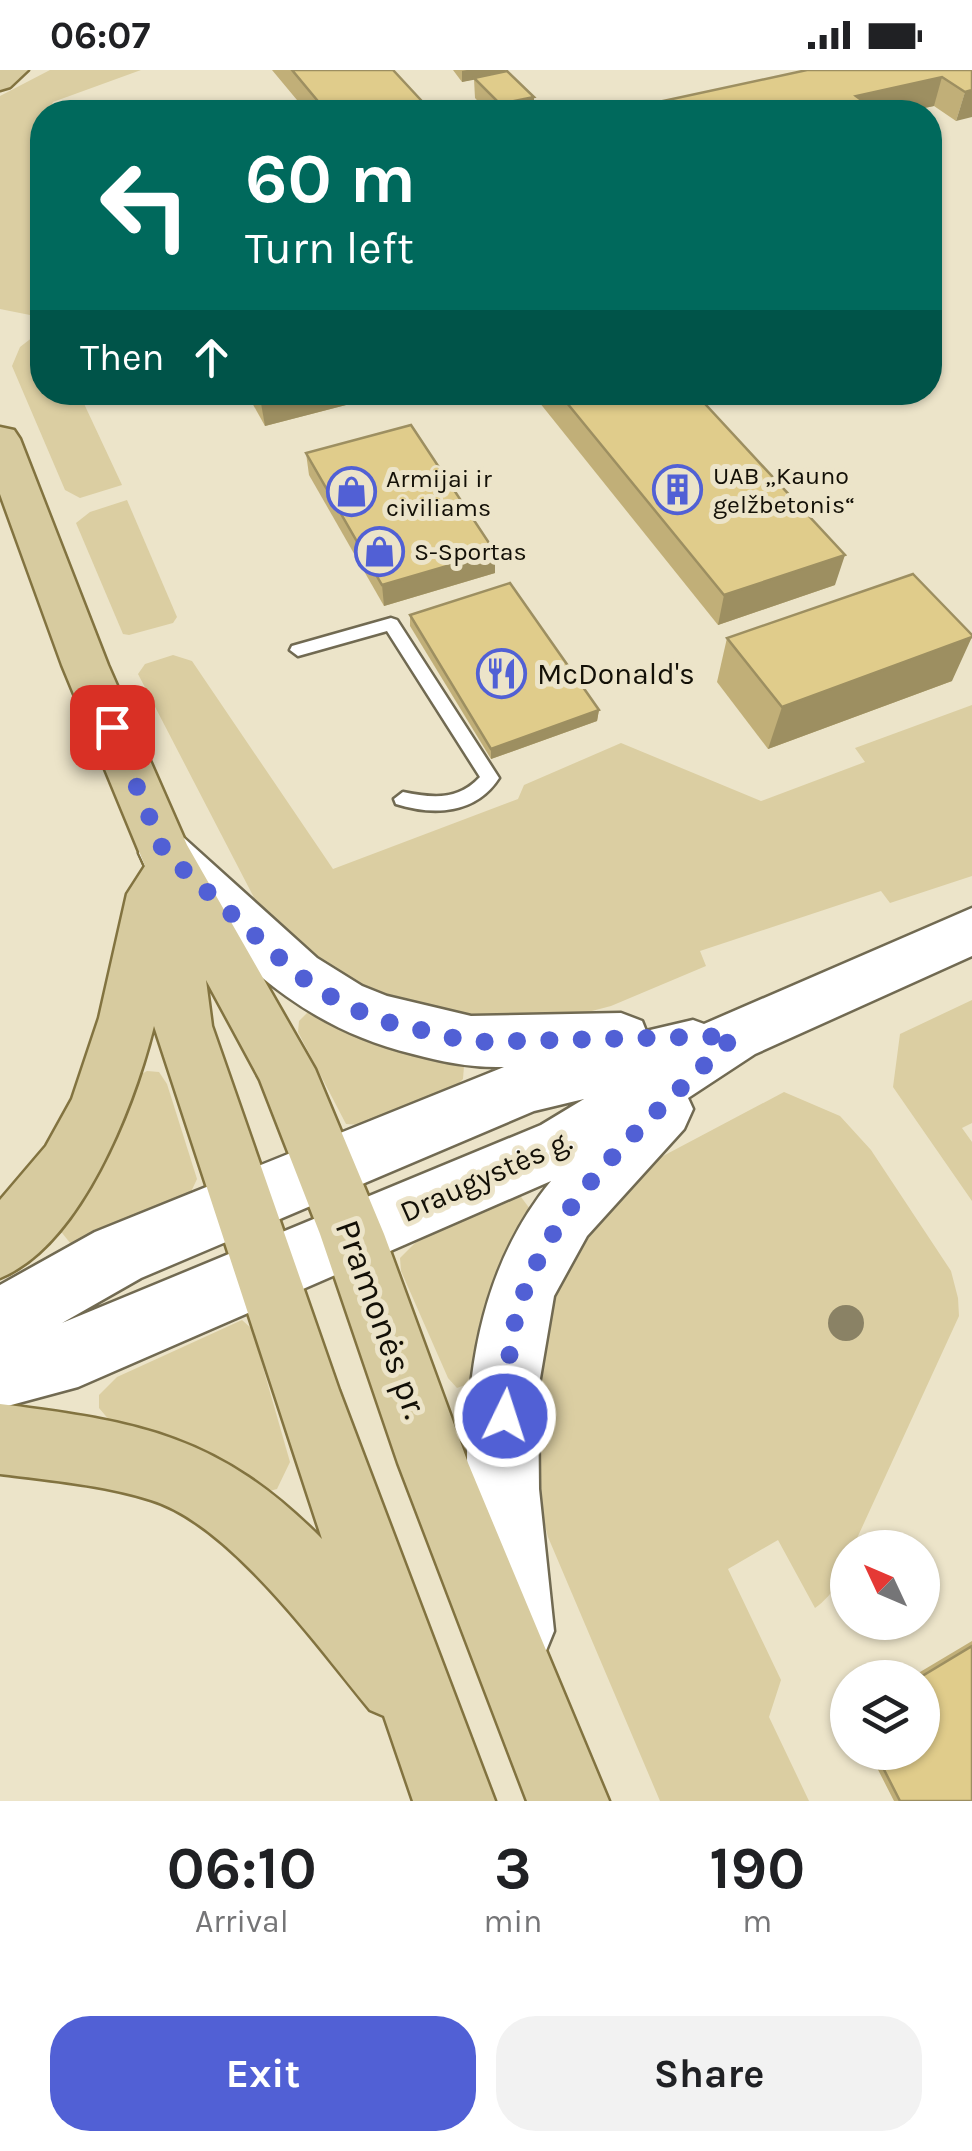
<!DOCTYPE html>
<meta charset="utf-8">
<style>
body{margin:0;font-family:Karla,sans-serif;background:#f2f2f2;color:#202124;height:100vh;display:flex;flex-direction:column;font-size:38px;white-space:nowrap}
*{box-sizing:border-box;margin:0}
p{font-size:32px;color:#757577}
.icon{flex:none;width:55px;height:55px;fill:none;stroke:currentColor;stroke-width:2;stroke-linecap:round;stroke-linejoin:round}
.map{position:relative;height:1731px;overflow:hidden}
.panel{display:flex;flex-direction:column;background:#fff;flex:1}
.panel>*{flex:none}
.banner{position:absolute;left:30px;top:30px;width:912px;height:305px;border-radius:40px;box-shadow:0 2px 8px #0004;background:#00695c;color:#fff;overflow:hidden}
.needle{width:65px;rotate:314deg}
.fabs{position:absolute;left:830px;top:1460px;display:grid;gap:20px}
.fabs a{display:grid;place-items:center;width:110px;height:110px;border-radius:50%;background:#fff;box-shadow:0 2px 8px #0004;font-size:50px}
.pin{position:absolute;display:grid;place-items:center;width:85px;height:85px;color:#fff;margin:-42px;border-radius:20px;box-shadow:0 5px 15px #0006}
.me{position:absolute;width:110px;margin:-55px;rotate:4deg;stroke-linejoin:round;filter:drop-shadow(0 0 8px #0008)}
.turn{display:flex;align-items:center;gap:35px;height:210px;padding:0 50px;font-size:45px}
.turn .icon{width:130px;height:130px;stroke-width:2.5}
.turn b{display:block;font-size:70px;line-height:85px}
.then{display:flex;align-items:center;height:95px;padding:0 50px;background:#0003;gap:20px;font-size:38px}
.eta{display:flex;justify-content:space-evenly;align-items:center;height:170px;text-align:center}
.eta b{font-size:60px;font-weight:700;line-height:70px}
.cta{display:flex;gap:20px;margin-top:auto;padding:20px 50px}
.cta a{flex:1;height:115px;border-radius:40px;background:#5160d5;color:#fff;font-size:40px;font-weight:700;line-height:115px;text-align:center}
.cta a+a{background:#f2f2f2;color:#202124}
.status{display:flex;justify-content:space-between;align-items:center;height:70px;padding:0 50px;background:#fff;direction:ltr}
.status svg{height:28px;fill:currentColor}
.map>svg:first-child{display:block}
.green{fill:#dbcea2}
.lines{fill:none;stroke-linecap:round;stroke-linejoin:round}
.lane-casing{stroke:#716a52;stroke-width:5}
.secondary-casing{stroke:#716a52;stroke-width:5}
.primary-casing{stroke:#827340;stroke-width:5}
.lane{fill:#fff;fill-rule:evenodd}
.secondary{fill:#fff;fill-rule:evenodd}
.primary{fill:#d7cb9f;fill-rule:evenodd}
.tree{fill:#8a8265}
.wall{fill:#c1af78}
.shaded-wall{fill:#9d8f61}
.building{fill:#e0cc8b;stroke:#9d8f61;stroke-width:2.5}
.route{stroke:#5160d5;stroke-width:18;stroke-dasharray:0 32.4}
.labels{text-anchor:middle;stroke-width:10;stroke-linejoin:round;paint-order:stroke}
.far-poi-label{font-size:25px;fill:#131007;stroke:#ece4c9;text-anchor:start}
.poi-label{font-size:30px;fill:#131007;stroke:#ece4c9;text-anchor:start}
.street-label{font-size:30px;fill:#131007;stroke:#ece4c9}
.near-street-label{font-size:35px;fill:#131007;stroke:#ece4c9}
</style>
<div class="status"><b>06:07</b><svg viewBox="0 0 49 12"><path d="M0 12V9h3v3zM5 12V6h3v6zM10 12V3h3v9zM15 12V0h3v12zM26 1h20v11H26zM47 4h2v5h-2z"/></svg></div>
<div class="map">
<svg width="972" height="1731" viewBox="0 0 972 1731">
<rect width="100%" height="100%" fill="#ece4c9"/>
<g class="green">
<polygon points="50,0 141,0 53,32 49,42 42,42 42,64 32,98 42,122 42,243 30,245 0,239 0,26"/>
<polygon points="42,260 42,322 79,323 122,415 80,428 65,420 12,296 20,277"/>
<polygon points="127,430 177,547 173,553 129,565 123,564 76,453 90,442"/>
<polygon points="173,585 192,591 333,799 518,729 524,715 621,673 761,731 865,692 855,678 972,635 972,806 890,833 881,821 700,881 706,896 611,936 546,953 463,951 390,932 301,881 263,845 138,604 145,594"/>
<polygon points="972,930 972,1053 962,1058 972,1072 972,1131 893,1017 900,964"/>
<polygon points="309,941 323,943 457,988 464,996 463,1009 455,1017 360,1055 346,1054 298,962 299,951"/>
<polygon points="147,1001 159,1002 167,1014 197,1109 190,1124 79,1175 71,1174 58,1158 132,1009"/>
<path d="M784,1022L840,1046L871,1080L951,1201L958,1228L959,1246L853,1477L848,1478C847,1501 834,1525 815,1538L778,1470L728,1499L781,1610L769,1647L809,1731H660L548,1467L523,1367L554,1206L646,1095Z"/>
<polygon points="512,1125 521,1127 530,1139 527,1151 473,1312 457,1318 448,1308 401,1201 400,1188 415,1173"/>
<polygon points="242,1250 252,1259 290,1392 277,1419 266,1422 230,1397 110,1351 99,1338 99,1325 117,1307"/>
</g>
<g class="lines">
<defs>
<path id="lane" d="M391,548L397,550L499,708C476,744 434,746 396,734L394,729L403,722C432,728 458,731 480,707L387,561L298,586L290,580L292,576Z"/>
<path id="secondary" d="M165,762L184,768L317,888L362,916L387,926L471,946L621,943L642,951L646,961L693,950L704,954L972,838V886L755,984L688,1028L693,1039L684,1059L587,1166L554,1226L538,1320L539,1419L554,1561L543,1588L516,1599L489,1588L478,1561C463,1408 447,1238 551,1111L78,1317L0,1338V1215L95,1162L504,997C471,998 444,992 413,984C290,954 234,881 146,798L139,783L146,768ZM584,1029L541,1055L62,1253L141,1208L534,1041Z"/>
<g id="primary">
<polygon points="0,0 28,0 10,17 0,20"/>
<path d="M0,357L14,360L20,369L108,595L187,775L315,999L384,1164L468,1393L609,1731H527L398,1393L320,1164L260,1010L206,910L212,956L339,1320L495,1731H413L384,1646L370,1640C318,1577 230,1454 151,1430C104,1415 49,1410 0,1404V1334C140,1352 219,1365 322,1469L154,956C134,1036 81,1175 0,1208V1130L46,1076L72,1029L99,948L127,824L145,796L62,595L0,424Z"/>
</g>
</defs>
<use href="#lane" class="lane-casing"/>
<use href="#secondary" class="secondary-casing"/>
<use href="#primary" class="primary-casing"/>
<use href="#lane" class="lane"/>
<use href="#secondary" class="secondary"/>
<use href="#primary" class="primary"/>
</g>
<circle class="tree" cx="846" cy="1253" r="18"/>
<g class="wall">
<polygon points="272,0 393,0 432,42 469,42 307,42"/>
<polygon points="453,0 505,0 534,42 488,42 475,28 474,9 462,12"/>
<polygon points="972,0 956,51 934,36 905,42 612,42"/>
<polygon points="246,322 372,322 373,328 265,356"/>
<polygon points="531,322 694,322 835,515 718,555"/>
<polygon points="306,383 495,482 495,503 384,536 309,405"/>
<polygon points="410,545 599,640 597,651 491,689 410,556"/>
<polygon points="727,568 952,611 768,679 717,612"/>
<polygon points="972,1571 972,1731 894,1731 869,1682 922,1682 922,1608 910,1608"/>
</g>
<g class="shaded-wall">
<polygon points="467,0 505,0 505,4 462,12 462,1"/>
<polygon points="942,7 934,36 905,42 852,42 856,26"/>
<polygon points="972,20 972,47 956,51 965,22"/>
<polygon points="534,27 534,42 500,42 500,34"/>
<polygon points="259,322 372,322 373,328 265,356"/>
<polygon points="495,482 495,503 384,536 382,515"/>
<polygon points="845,485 835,515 718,555 724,525"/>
<polygon points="972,567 952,611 768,679 782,637"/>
<polygon points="599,640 597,651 491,689 491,679"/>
</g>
<g class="building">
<polygon points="292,0 393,0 432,42 463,36 469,42 327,42"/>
<polygon points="807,0 972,0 972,20 965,22 942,7 856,26 878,42 612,42"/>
<polygon points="507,1 534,27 500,34 474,8"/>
<polygon points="558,322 694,322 845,485 724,525"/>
<polygon points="411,355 495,482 382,515 306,383"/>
<polygon points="913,504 972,565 972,567 782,637 727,568"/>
<polygon points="510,513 599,640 491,679 410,545"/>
<polygon points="972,1576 972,1731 900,1731 875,1682 922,1682 922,1608 919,1608"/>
</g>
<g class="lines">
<path class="route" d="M112,657L164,782L297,904L342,934L383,951L471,972L734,966C658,1043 561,1120 523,1225C508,1264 508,1306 505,1346"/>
</g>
<defs>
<symbol id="building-ring" viewBox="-11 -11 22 22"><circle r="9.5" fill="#ece4c9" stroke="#5160d5" stroke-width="1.5"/><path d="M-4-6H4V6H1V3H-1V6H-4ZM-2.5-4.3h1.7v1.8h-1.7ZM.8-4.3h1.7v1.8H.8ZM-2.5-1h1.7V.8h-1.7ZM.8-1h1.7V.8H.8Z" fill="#5160d5"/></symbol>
<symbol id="shop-ring" viewBox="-11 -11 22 22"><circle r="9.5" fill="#ece4c9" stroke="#5160d5" stroke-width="1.5"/><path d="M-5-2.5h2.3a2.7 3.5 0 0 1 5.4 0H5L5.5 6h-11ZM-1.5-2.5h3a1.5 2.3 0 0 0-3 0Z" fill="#5160d5"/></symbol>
<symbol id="restaurant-ring" viewBox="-11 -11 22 22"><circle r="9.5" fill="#ece4c9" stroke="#5160d5" stroke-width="1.5"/><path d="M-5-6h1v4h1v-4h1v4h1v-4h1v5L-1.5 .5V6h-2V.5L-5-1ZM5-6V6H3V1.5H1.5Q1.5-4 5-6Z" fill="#5160d5"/></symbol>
</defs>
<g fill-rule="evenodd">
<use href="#building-ring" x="650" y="392" width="55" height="55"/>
<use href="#shop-ring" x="324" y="394" width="55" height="55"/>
<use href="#shop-ring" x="352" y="454" width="55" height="55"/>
<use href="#restaurant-ring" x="474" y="576" width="55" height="55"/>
</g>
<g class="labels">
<g class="far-poi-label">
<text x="713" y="414">UAB „Kauno<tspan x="713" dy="29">gelžbetonis“</tspan></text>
<text x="386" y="417">Armijai ir<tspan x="386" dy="29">civiliams</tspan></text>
<text x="414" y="490">S-Sportas</text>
</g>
<g class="poi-label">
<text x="537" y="614">McDonald's</text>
</g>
<g class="street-label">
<text transform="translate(486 1106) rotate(-24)" y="10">Draugystės g.</text>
</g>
<g class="near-street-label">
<text transform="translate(382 1249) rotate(70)" y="12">Pramonės pr.</text>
</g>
</g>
</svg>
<div class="fabs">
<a><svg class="needle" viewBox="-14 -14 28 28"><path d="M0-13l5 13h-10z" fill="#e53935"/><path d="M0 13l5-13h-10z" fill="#757577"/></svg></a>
<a><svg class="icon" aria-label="layers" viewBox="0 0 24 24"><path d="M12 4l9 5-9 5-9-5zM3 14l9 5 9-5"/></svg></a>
</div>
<div class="pin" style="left:112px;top:657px;background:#d93025"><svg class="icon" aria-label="arrive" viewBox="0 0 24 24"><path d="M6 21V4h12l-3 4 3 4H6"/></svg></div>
<svg class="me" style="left:505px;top:1346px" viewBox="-20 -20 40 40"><circle r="17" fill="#5160d5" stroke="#fff" stroke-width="3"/><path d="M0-11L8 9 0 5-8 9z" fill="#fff"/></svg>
<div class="banner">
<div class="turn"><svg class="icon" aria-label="left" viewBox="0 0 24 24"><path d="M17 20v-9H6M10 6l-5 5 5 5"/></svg><div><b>60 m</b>Turn left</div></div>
<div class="then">Then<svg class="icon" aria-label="ahead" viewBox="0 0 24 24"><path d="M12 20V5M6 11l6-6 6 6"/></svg></div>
</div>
</div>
<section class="panel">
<div class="eta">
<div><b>06:10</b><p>Arrival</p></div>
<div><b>3</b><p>min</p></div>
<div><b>190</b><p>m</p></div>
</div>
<div class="cta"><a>Exit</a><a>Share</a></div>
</section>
